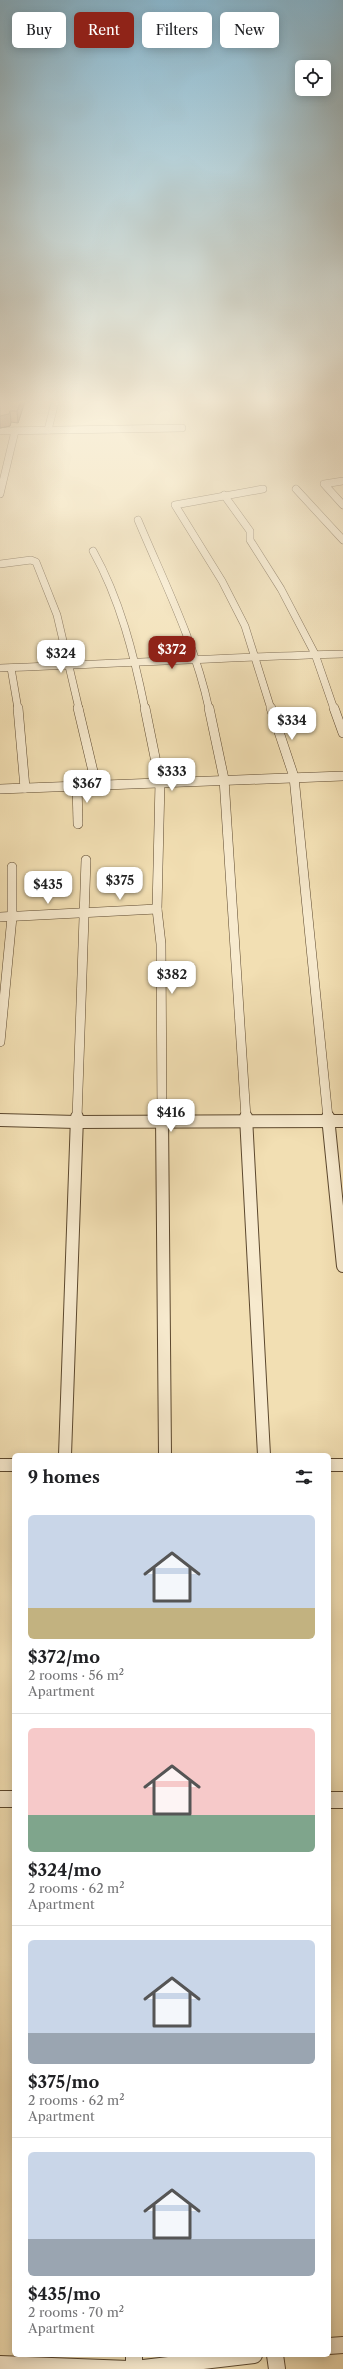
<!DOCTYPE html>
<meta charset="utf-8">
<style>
:root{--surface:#fff;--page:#f2f2f2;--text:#202124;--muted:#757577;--line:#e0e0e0;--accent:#8f2418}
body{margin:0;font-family:"Libre Caslon Text",serif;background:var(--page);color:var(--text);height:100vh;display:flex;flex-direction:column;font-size:15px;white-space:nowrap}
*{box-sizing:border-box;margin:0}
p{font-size:13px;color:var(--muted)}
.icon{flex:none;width:22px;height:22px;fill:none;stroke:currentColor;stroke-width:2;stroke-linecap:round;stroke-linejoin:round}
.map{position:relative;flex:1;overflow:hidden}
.details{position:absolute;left:12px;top:1453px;width:319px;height:904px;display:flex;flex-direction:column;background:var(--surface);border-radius:6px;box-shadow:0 2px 10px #0003}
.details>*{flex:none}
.hud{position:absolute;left:12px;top:12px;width:319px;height:36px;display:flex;gap:8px}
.fabs{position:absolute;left:295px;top:60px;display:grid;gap:8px}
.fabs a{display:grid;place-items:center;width:36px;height:36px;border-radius:6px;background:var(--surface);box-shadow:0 2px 10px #0003;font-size:20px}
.price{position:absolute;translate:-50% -34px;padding:0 9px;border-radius:8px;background:#fff;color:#222;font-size:13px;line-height:26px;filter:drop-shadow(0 1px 2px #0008)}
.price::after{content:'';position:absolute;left:50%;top:24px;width:12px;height:9px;margin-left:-6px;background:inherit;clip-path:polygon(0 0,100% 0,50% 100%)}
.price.on{background:var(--accent);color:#fff}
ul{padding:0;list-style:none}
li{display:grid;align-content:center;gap:8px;height:212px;padding:0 16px}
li+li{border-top:1px solid var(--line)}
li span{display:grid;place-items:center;height:124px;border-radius:6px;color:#555}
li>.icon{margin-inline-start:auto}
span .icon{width:72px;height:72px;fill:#fffc;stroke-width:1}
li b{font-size:17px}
h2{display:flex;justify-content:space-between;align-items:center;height:48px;padding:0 16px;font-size:17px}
.chip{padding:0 14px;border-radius:6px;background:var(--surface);box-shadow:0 2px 10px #0003;font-size:14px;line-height:36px}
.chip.on{background:var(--accent);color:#fff}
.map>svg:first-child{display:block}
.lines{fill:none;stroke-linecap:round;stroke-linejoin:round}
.minor-far3-casing{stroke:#5c482e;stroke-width:8}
.minor-far2-casing{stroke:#5c482e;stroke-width:10}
.minor-far1-casing{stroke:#5c482e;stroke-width:14}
.minor-casing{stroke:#5c482e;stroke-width:18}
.minor-far3{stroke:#f7eace;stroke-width:7}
.minor-far2{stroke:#f7eace;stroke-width:9}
.minor-far1{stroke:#f7eace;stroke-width:12}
.minor{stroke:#f7eace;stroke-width:16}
.wall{fill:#bb8160;stroke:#2a1602}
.shaded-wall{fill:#99694e;stroke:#2a1602}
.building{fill:#da9670;stroke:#2a1602}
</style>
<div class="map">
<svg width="343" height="2369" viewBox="0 0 343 2369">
<rect width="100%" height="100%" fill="#f2dfb3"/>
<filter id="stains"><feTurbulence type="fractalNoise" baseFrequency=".005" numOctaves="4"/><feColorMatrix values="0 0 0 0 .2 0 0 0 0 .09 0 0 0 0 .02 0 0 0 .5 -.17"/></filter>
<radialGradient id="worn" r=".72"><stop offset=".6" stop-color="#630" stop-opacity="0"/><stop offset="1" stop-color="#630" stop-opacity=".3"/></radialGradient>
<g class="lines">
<g class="minor-far3-casing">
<g id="minor-far3">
<polyline points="48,430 56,398"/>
<polyline points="0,431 182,428"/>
<polyline points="343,481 324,484 343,505"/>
<polyline points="263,489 175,505 222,581 245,626 271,709"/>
<polyline points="296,489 343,540"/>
<polyline points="0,494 15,431"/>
<polyline points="224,495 250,531 250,540 281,589 315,654 334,709"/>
<path d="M138,520C164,582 195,643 209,709"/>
<path d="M93,551C120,599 134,655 145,709"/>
<polyline points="0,564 31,560 36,562 57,615 79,709"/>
<path d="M0,668C114,664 229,657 343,654"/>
<polyline points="11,668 18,709"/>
</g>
</g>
<g class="minor-far2-casing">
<g id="minor-far2">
<polyline points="18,708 25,788"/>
<polyline points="78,708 96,784"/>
<polyline points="145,708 160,782 157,909 161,944 162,1118"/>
<polyline points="209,708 224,779 246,1118"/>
<polyline points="271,708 294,777 328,1118"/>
<polyline points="334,708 343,733"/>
<polyline points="77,784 78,824"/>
<polyline points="0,789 343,776"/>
<polyline points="0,917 157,909"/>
<polyline points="0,1042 12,917 12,867"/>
<polyline points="77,1118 86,860"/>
</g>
</g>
<g class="minor-far1-casing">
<g id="minor-far1">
<polyline points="162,1117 165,1455"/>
<polyline points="246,1117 264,1455"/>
<polyline points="328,1117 343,1266"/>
<polyline points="0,1120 76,1122 343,1121"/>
<polyline points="65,1455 77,1117"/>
<polyline points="0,1465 14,1465"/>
<polyline points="329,1465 343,1465"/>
</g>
</g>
<g class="minor-casing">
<g id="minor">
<polyline points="0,1799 14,1799"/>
<polyline points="329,1800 343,1800"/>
<polyline points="329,2346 343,2345"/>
<polyline points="134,2355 134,2369"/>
<polyline points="275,2355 277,2369"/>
<polyline points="0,2364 129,2369"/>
<polyline points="135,2369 254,2355"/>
</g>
</g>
<use href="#minor-far3" class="minor-far3"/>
<use href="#minor-far2" class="minor-far2"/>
<use href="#minor-far1" class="minor-far1"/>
<use href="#minor" class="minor"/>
</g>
<polygon class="wall" points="0,398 26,398 18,423 11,422 10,426 0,428"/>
<g class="shaded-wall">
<polygon points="22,398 26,398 18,423 17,411"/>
<polygon points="10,411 11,422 10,426 0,428 0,416"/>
</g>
<polygon class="building" points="0,398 22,398 17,411 10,411 9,414 0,416"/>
<linearGradient id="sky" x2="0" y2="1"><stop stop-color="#89b8d0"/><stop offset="0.55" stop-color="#f9f1dd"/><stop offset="1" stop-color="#f9f1dd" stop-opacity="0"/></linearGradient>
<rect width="343" height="730" fill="url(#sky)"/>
<rect width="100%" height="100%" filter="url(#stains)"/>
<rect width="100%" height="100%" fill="url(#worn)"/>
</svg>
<div class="fabs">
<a><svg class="icon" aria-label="locate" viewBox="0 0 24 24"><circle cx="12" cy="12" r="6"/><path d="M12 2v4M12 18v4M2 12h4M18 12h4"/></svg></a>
</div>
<b class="price on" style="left:172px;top:670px">$372</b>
<b class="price" style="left:61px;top:674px">$324</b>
<b class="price" style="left:292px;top:741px">$334</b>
<b class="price" style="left:172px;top:792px">$333</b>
<b class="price" style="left:87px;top:804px">$367</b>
<b class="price" style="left:120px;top:901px">$375</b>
<b class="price" style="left:48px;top:905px">$435</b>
<b class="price" style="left:172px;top:995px">$382</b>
<b class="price" style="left:171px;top:1133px">$416</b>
<div class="hud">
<a class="chip">Buy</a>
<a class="chip on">Rent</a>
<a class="chip">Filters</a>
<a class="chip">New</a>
</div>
<section class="details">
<h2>9 homes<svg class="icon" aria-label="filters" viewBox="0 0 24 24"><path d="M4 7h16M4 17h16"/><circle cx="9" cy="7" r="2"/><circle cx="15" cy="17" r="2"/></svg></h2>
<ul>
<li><span style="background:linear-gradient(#c9d6e8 75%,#c2b280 0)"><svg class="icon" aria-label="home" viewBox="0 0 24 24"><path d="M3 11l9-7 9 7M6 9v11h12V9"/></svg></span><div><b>$372/mo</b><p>2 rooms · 56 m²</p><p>Apartment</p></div></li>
<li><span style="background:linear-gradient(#f6c9c9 70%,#7fa58c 0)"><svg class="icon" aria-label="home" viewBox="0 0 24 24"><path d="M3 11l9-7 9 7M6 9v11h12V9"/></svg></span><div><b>$324/mo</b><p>2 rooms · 62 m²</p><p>Apartment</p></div></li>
<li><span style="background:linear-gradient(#c9d6e8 75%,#9aa5b1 0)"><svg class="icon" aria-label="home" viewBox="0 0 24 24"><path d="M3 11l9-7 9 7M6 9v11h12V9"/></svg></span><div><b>$375/mo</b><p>2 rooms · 62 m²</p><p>Apartment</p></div></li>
<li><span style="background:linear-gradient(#c9d6e8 70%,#9aa5b1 0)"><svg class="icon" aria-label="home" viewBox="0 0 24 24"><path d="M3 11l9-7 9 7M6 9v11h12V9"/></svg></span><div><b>$435/mo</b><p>2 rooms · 70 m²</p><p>Apartment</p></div></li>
</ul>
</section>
</div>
